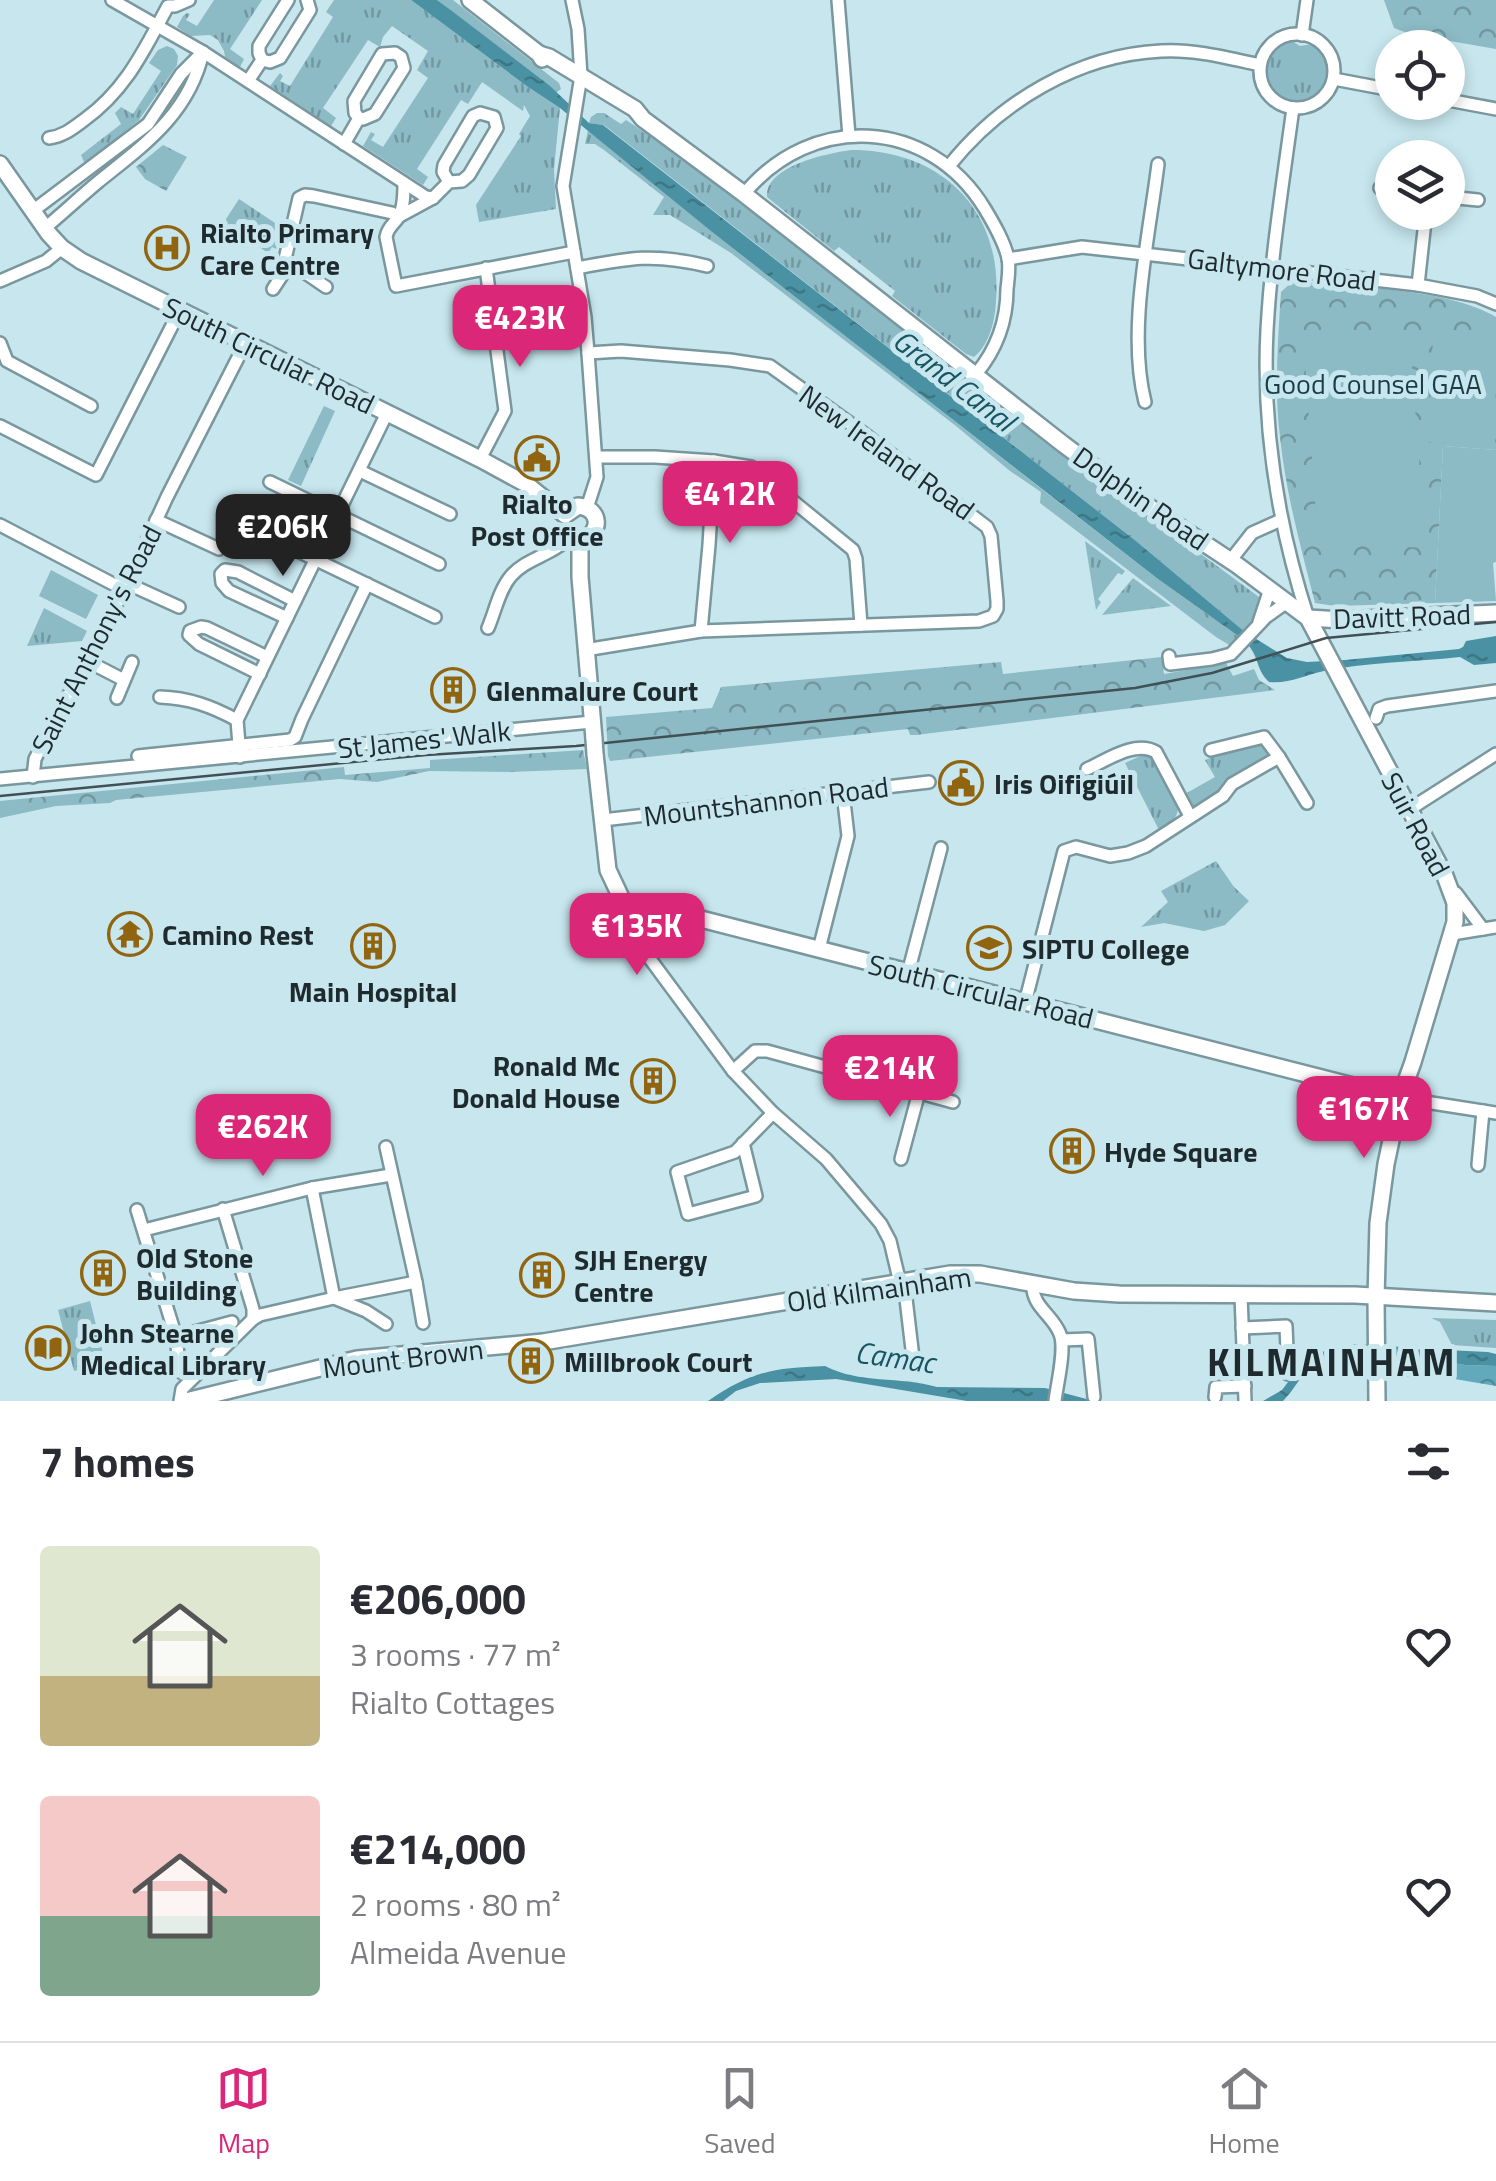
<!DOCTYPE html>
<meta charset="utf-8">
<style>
:root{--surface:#fff;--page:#f7f7f7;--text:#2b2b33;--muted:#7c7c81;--line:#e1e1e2;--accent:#db2777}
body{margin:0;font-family:"Titillium Web",sans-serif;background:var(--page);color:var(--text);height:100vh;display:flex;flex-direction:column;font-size:38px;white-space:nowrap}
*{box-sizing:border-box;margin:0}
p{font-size:32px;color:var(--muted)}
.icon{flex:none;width:55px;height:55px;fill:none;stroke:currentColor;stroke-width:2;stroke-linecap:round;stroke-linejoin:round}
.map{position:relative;height:1401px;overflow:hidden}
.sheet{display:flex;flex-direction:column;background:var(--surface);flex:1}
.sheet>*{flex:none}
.controls{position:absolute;left:1375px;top:30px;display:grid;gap:20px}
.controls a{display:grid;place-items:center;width:90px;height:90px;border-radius:50%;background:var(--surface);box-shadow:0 5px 15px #0003;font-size:50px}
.price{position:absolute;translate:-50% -85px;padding:0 22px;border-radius:20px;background:var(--accent);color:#fff;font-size:32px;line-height:65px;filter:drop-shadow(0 2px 5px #0008)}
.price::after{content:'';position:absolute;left:50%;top:60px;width:30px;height:22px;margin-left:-15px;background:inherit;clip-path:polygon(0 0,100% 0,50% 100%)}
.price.on{background:#222;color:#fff}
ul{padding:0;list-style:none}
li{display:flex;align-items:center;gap:30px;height:250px;padding:0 40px}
li span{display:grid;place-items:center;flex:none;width:280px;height:200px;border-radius:10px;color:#555}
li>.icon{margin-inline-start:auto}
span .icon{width:120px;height:120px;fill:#fffc;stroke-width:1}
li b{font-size:42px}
h2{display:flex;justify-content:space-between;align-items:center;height:120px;padding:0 40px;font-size:42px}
.tab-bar{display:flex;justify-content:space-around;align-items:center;height:140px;border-top:2px solid var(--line);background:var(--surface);font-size:28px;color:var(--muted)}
.tab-bar a{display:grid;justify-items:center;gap:5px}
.tab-bar .on{color:var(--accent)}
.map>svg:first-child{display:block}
.grass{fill:url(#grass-tufts)}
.forest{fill:url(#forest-crowns)}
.park{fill:url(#park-crowns)}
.pitch{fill:#8cbac5}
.water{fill:url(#water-ripples)}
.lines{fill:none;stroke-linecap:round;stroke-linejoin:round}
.minor-casing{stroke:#7a979e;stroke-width:16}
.major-casing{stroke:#7a979e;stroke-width:20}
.minor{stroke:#fff;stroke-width:11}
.major{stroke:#fff;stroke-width:15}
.tram{stroke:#405054;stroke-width:2.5}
.major-bridge-casing{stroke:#7a979e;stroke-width:20;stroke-linecap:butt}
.major-bridge{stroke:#fff;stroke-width:15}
.labels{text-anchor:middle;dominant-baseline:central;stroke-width:10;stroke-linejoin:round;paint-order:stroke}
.poi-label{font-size:28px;font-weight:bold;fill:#1e2a2d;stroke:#c7e6ee;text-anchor:start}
.street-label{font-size:28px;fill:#1e2a2d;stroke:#c7e6ee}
.park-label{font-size:28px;fill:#1b3e46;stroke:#c7e6ee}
.water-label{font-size:30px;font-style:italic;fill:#185562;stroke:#c7e6ee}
.district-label{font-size:38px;font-weight:bold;letter-spacing:2.5px;fill:#1e2a2d;stroke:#c7e6ee}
</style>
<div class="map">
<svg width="1496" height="1401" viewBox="0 0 1496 1401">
<defs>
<pattern id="grass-tufts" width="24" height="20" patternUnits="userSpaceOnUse" patternTransform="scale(2.5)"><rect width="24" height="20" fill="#8cbac5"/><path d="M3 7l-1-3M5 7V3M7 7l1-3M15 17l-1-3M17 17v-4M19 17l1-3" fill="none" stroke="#7297a0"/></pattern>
<pattern id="forest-crowns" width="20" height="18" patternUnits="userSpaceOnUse" patternTransform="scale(2.5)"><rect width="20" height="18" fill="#61a9bb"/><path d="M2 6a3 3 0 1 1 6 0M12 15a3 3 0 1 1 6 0" fill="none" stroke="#4f8a98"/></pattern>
<pattern id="park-crowns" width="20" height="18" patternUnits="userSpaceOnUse" patternTransform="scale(2.5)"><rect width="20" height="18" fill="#8cbac5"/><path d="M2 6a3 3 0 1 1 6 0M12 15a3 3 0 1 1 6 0" fill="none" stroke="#7297a0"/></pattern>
<pattern id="water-ripples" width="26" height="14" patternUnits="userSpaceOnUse" patternTransform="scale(2.5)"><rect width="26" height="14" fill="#4a92a3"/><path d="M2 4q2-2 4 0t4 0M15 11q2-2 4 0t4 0" fill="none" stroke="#3d7785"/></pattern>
</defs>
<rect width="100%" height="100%" fill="#c7e6ee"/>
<g class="grass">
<polygon points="214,0 262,0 230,49 244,59 240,67 225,57 224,51 218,40 210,35 191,36 177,27 183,16 187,13 190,14 186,20 197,26"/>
<polygon points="334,0 411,0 528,87 560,108 554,169 556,209 479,222 476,205 521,136 519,134 530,116 524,105 523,111 482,82 468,104 461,100 417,169 428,177 423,185 363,146 371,132 375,134 371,140 383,147 428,78 417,70 428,51 392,26 383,37 380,47 368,40 323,108 336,118 331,126 270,86 280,73 283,76 280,81 290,86 333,17 326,12"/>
<polygon points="437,0 453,0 559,83 561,89 556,93 549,85"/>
<path d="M1290,40L1300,46L1313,44C1334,59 1335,92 1308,102C1286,109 1262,91 1264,68C1266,54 1277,44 1290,40Z"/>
<polygon points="167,46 174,49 178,56 177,65 139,120 85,164 81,155 121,124 115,113 121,107 133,114 161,71 149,63 158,50"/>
<polygon points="597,113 604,113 621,124 626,120 677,154 1140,509 1259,597 1260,607 1245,632 1136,541 604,125 589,123 591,117"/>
<polygon points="588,130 712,232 1052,497 1158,579 1241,638 1231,646 1216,637 1040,503 1041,492 1010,471 956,426 731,253 670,215 653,215 664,197 604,150 595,144 585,144"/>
<path d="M852,150C941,150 1003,210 996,301C995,320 990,344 974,357L966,354L892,296L895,291L839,247L834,251L767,197C765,166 828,153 852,150Z"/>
<polygon points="239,199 281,227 276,249 272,247 268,253 226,224 226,219"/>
<polygon points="324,406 335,411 301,486 288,480"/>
<polygon points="1085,541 1125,571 1122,575 1118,573 1098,599 1101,602 1096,610"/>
<polygon points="1133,578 1171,606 1102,615"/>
<polygon points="44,608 87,631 82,641 27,646"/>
<polygon points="1260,739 1269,743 1269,755 1226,781 1218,791 1193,806 1185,794 1215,777 1205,760"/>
<path d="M1149,752L1178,807C1178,820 1168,824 1159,830L1125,763Z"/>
<polygon points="1216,861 1234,887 1249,901 1225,925 1204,931 1164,923 1141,927 1168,902 1161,891"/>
<polygon points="90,1301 103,1353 93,1356 95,1366 74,1371 58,1310"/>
<polygon points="1431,1318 1496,1320 1496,1348 1452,1345 1440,1322"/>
</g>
<polygon class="forest" points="1421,1358 1465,1365 1496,1366 1496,1386 1437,1376 1389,1377 1388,1360"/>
<g class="park">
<polygon points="1384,0 1496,0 1496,49 1410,34 1394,28"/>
<polygon points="163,145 187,157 166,191 145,179 136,167"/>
<path d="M1294,280C1351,288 1448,288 1496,317V450L1443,446L1435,603L1335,606L1315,603C1301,548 1286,494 1280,437C1274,389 1278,340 1281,292Z"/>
<polygon points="1162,657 1164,674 1226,663 1233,676 1254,669 1259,680 1275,690 916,735 910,735 908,729 610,761 608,756 606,717 712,708 721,687 1001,662 1003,674"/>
<polygon points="583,750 587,769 510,772 429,771 377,782 340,779 116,800 110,803 56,806 0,818 0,801 344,767 345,775 430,768 430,760"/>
</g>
<g class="pitch">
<polygon points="1303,336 1410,342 1426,548 1318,542"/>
<polygon points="1433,340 1496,343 1495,445 1428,442"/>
<polygon points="1443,446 1496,450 1496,562 1493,563 1496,601 1435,603"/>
<polygon points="51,570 98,595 86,619 39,596"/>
</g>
<g class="water">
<path d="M411,0H437L452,11L549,85L589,123L603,125L1136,541L1245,632L1287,658L1307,662L1345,660L1459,649L1463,647L1466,641L1496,636V663L1474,665L1460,657C1415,662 1368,662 1324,671C1305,675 1289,684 1269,682C1254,668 1261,654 1241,638L1158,579L853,342L712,232L560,108L528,87Z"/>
<path d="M1357,1344L1401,1347L1404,1351L1425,1349L1488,1352L1496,1354V1366L1465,1365L1421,1358L1327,1362C1300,1369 1300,1384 1283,1401H1263L1282,1390L1304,1361L1312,1354Z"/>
<path d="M825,1366C859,1384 900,1376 937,1387L1045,1388L1094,1401H967L836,1379L760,1383L736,1391L723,1401H708C752,1371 773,1368 825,1366Z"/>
</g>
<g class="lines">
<g class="minor-casing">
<g id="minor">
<polyline points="112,0 203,52 426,197 433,198"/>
<polyline points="572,0 578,29 581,76 563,186 585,317 588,353 597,477 587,508"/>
<polyline points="838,0 849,136"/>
<circle cx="1297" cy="71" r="37"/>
<polyline points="1302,35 1307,0"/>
<polyline points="262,60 270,62 280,58 310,10 307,0"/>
<polyline points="1334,79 1392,90"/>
<polyline points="248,81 262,60 259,53 259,46 288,0"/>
<polyline points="1448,100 1496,109"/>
<path d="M1293,108C1283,182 1271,256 1267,330C1262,428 1278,525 1308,618"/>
<path d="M49,138C64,136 73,128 84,120C126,90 144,50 168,6H175L189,0"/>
<polyline points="344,144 359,118 355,113 354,101 382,54 395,53 401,57 404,68 375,114 363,119 359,118"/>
<path d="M949,166C1000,102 1078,55 1161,51C1194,49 1228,58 1260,65"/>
<path d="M404,183C404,194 404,207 399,216C394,225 388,226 386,237L396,286L574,252"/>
<polyline points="1380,188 1392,190"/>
<path d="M744,194C812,112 929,117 985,209C994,224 1004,241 1008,258C1010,268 1008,279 1007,289C1007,322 997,349 976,374"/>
<polyline points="1448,197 1478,200"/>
<polyline points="34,210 148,124 181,74 203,52"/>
<polyline points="398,217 433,198 449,182 443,172 444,165 473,116 480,113 494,117 497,128 469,175 462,181 449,182"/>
<path d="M45,228C63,213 80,197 98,182C144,145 189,114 203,52"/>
<polyline points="1008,259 1082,247 1418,285 1477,296 1496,304"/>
<path d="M577,268C629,258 654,253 707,266"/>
<polyline points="0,281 46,261 62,248"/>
<polyline points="1418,285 1426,212"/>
<polyline points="326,287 285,259 299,198 305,195 314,196 392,213 398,217"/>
<polyline points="273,289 290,263"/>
<polyline points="0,343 7,361 91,406"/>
<path d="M1145,402C1127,331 1149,237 1158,164"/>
<polyline points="0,426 96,475 180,310"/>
<polyline points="596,457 655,457 714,461 751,467 853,550 856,559 861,625"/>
<polyline points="480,459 505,411 486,268"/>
<polyline points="360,471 450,514"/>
<polyline points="270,482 439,564"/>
<polyline points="156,520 219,549"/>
<polyline points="0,525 113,584 135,587 179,607"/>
<polyline points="244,525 435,617"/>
<polyline points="1230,561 1252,533 1281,520"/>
<polyline points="287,618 229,591 222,583 221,574 225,570 238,572 295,601"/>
<polyline points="1259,622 1270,589"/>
<path d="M488,628C495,612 499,590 511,576C526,558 554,555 570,536"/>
<polyline points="701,631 709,545 714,461"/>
<polyline points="585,650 701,631 979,621 993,616 997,609 997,601 991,536 987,527 858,429 770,366 730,360 621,351 588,353"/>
<polyline points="1169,656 1170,664 1212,659 1231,654 1266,617 1287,602"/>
<polyline points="87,661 124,680"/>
<polyline points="260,674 199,644 189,635 190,631 201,627 207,628 267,657"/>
<path d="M160,697C189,698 211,706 237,720"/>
<polyline points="117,698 132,662"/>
<polyline points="1376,718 1379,709 1387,706 1496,691"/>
<polyline points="138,756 290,740 295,737 302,719 367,584"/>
<polyline points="240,757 237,720 387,413"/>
<polyline points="1279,757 1307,803"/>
<path d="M1087,769C1107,760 1135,740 1156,752L1190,816"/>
<polyline points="33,777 35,759 126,586 167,497 246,342"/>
<polyline points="0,779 592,722"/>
<polyline points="1410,809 1496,754"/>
<polyline points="603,820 929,782"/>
<polyline points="1456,893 1483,929"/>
<polyline points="624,904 639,944 733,1071 773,1113 826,1159 881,1224 890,1241 900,1283"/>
<polyline points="1452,934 1496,927"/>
<polyline points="639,944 650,915 658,908"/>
<polyline points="819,949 848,836 843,793"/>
<polyline points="908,973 941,848"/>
<polyline points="1025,1003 1064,851 1076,847 1110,856 1128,853 1146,846 1223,796 1232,784 1279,757 1264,737 1211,750"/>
<polyline points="733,1071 755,1051 767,1051 953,1102"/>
<polyline points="1400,1098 1496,1113"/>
<polyline points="743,1143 756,1196 688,1214 677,1172 735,1152 773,1113"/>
<polyline points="386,1147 416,1282 423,1323"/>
<polyline points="901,1159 919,1092"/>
<polyline points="1478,1165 1483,1111"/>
<polyline points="312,1188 334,1298 416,1282"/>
<polyline points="223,1209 253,1309 253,1319"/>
<polyline points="137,1210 176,1337 180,1372"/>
<polyline points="144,1230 312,1188 391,1175"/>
<polyline points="904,1282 913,1358"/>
<path d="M1033,1284C1031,1306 1053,1315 1060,1334C1066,1349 1057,1384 1055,1401"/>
<polyline points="1241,1295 1245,1401"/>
<polyline points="1242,1328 1286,1326 1288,1374"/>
<polyline points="176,1337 232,1322"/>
<polyline points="1062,1340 1088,1339 1094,1397"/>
<polyline points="1215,1397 1216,1387 1245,1386"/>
<polyline points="180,1401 182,1389 253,1319 260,1315 334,1298 366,1311 386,1324"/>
</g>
</g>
<g class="major-casing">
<g id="major">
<polyline points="470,0 539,54 542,59"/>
<polyline points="539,54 549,57 635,109 643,119 744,194 1063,444 1134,497 1237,565 1308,618 1445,876 1455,903 1455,922 1413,1062 1400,1098 1386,1164 1378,1223 1376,1298 1377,1401"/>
<polyline points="0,164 49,234 62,248 81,261 480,459 526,484 565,515"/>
<path d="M565,515L578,506C601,508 603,534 580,540"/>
<polyline points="580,540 580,577 594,739"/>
<polyline points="1308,618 1342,620 1496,613"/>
<polyline points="595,754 608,870 624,904 658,908 1400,1098"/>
<polyline points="186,1401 357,1359 543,1342 950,1274 980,1274 1074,1291 1119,1294 1355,1295 1496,1303"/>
</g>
</g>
<use href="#minor" class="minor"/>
<use href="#major" class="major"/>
<polyline class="tram" points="0,796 426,755 576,746 1135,688 1212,673 1326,638 1496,622"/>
<g class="major-bridge-casing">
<polyline id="major-bridge" points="594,739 595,754"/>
</g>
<use href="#major-bridge" class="major-bridge"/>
</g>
<defs>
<g id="hospital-ring" transform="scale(2.25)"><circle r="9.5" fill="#c7e6ee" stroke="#91650f" stroke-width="1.5"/><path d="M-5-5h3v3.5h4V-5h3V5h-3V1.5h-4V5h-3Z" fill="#91650f"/></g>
<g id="civic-ring" transform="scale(2.25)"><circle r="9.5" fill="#c7e6ee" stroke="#91650f" stroke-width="1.5"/><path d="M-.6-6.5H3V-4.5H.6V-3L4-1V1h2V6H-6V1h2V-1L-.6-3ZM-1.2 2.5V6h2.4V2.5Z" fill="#91650f"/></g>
<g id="building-ring" transform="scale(2.25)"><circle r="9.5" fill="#c7e6ee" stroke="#91650f" stroke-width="1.5"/><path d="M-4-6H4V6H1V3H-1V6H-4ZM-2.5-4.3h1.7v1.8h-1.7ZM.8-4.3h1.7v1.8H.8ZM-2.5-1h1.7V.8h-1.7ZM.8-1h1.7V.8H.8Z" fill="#91650f"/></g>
<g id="temple-ring" transform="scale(2.25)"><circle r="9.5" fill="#c7e6ee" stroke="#91650f" stroke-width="1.5"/><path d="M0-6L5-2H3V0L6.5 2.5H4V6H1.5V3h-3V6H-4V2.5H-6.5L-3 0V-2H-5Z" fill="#91650f"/></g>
<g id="university-ring" transform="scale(2.25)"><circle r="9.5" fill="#c7e6ee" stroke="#91650f" stroke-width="1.5"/><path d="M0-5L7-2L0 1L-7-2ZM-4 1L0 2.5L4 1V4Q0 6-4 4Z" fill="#91650f"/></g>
<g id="library-ring" transform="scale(2.25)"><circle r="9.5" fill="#c7e6ee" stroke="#91650f" stroke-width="1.5"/><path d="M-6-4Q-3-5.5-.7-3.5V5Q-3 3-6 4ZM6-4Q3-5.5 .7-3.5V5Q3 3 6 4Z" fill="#91650f"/></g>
</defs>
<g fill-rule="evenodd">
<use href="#hospital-ring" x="167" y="248"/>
<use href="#civic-ring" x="537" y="458"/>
<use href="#building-ring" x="453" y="690"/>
<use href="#civic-ring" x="961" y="783"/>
<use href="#temple-ring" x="130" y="934"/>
<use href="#building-ring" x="373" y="946"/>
<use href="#university-ring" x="989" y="948"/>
<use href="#building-ring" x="653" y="1081"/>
<use href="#building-ring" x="1072" y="1151"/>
<use href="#building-ring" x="103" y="1273"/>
<use href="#building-ring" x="542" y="1275"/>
<use href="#library-ring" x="48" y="1348"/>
<use href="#building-ring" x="531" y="1361"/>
</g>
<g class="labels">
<g class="poi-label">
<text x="200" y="232">Rialto Primary<tspan x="200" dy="32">Care Centre</tspan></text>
<text x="537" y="503" text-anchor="middle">Rialto<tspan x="537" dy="32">Post Office</tspan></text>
<text x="486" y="690">Glenmalure Court</text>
<text x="994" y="783">Iris Oifigiúil</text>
<text x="162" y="934">Camino Rest</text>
<text x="1022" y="948">SIPTU College</text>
<text x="373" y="991" text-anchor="middle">Main Hospital</text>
<text x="620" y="1065" text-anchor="end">Ronald Mc<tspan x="620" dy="32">Donald House</tspan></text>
<text x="1104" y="1151">Hyde Square</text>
<text x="136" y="1257">Old Stone<tspan x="136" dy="32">Building</tspan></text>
<text x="574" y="1259">SJH Energy<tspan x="574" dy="32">Centre</tspan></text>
<text x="80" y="1332">John Stearne<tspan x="80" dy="32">Medical Library</tspan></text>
<text x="564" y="1361">Millbrook Court</text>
</g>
<g class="street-label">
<text transform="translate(1282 269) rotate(7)">Galtymore Road</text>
<text transform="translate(269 355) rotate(26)">South Circular Road</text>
<text transform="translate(887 452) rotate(36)">New Ireland Road</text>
<text transform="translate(1141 498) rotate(35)">Dolphin Road</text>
<text transform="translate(1402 616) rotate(-2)">Davitt Road</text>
<text transform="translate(96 639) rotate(-63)">Saint Anthony's Road</text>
<text transform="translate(424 739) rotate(-6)">St James' Walk</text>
<text transform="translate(766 801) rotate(-7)">Mountshannon Road</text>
<text transform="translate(1416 824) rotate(62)">Suir Road</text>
<text transform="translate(981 991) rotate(14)">South Circular Road</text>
<text transform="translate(879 1289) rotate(-8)">Old Kilmainham</text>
<text transform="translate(403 1358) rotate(-7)">Mount Brown</text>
</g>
<g class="park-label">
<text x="1373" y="383">Good Counsel GAA</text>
</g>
<g class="water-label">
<text transform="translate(954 380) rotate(38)">Grand Canal</text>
<text transform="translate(895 1357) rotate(8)">Camac</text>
</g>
<g class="district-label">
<text x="1332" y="1362">KILMAINHAM</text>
</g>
</g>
</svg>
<div class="controls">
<a><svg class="icon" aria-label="locate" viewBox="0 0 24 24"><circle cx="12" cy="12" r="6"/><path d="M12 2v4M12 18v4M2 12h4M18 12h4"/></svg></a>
<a><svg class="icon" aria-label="layers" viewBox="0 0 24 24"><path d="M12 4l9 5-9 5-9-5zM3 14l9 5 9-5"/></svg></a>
</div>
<b class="price" style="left:520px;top:370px">€423K</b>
<b class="price" style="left:730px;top:546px">€412K</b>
<b class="price on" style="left:283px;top:579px">€206K</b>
<b class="price" style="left:637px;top:978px">€135K</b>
<b class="price" style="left:890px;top:1120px">€214K</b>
<b class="price" style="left:1364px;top:1161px">€167K</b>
<b class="price" style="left:263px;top:1179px">€262K</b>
</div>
<section class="sheet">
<h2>7 homes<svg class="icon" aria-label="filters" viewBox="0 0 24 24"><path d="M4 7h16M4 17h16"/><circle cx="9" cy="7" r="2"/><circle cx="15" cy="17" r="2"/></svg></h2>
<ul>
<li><span style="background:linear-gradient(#dfe7d0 65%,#c2b280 0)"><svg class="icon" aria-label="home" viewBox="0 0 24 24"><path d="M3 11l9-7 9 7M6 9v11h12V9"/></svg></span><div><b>€206,000</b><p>3 rooms · 77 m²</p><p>Rialto Cottages</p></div><svg class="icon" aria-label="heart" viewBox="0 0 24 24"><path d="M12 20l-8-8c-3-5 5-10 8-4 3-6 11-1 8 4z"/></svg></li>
<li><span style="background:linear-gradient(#f6c9c9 60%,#7fa58c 0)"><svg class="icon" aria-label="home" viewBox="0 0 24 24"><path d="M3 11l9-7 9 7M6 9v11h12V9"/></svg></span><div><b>€214,000</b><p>2 rooms · 80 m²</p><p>Almeida Avenue</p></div><svg class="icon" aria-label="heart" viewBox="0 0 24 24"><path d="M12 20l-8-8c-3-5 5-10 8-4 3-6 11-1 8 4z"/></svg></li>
</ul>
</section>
<nav class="tab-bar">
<a class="on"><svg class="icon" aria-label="map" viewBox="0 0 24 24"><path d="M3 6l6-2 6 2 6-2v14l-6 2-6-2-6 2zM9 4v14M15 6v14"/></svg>Map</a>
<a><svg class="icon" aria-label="saved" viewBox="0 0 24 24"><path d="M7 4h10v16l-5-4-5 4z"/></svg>Saved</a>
<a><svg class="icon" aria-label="home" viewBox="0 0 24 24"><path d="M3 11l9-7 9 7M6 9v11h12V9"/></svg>Home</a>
</nav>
